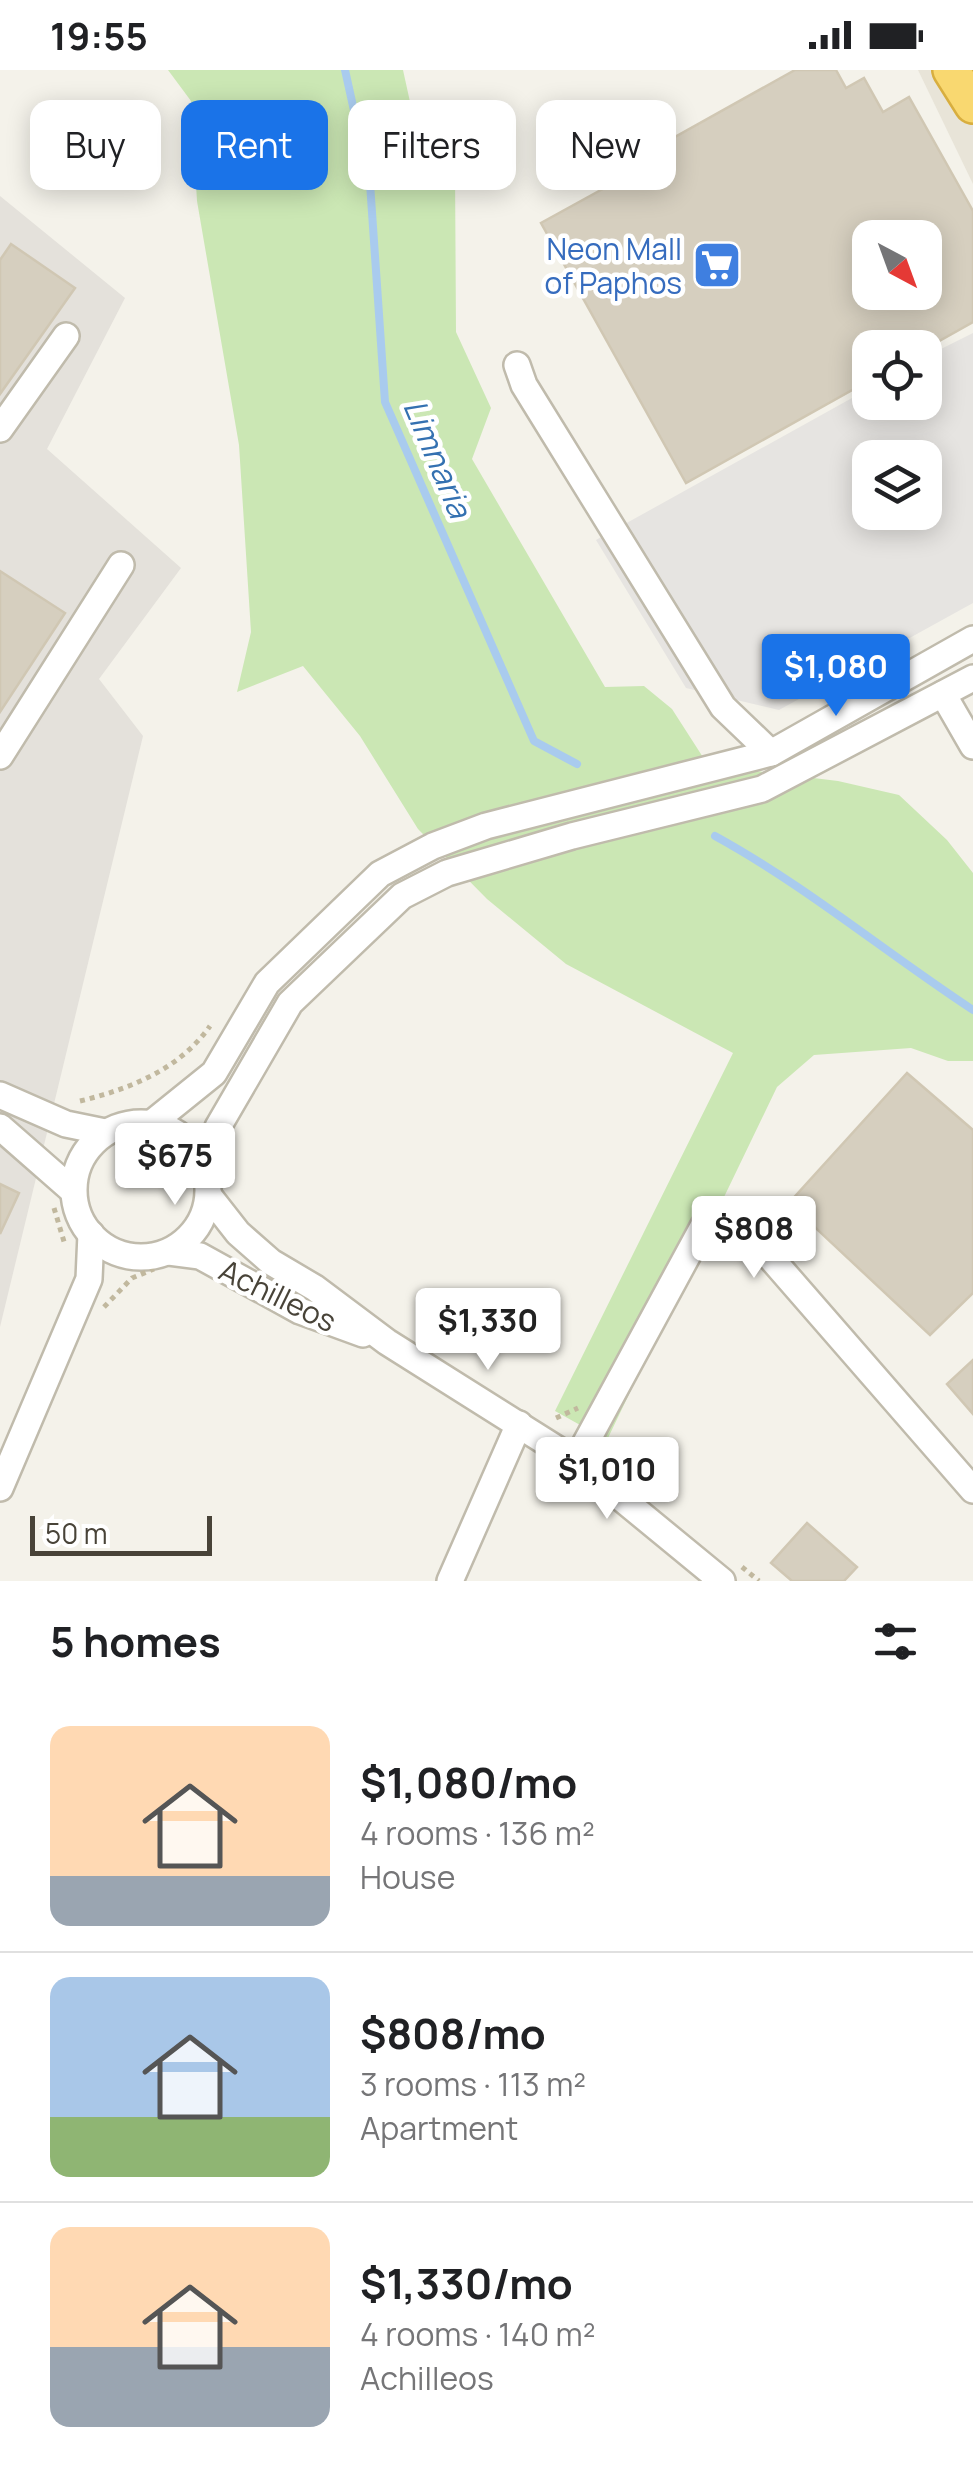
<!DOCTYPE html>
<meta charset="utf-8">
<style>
:root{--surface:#fff;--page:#f2f2f2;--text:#202124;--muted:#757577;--line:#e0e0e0;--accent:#1a73e8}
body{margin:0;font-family:Manrope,sans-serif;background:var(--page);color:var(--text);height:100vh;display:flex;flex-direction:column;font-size:38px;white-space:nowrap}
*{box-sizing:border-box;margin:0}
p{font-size:32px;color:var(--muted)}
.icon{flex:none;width:55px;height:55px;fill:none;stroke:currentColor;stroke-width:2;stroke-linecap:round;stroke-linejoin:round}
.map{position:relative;height:1511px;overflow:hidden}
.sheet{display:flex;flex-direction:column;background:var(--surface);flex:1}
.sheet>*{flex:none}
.hud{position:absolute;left:30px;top:30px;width:915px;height:90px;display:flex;gap:20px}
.needle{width:65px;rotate:139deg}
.buttons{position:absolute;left:852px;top:150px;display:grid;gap:20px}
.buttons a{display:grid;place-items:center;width:90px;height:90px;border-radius:20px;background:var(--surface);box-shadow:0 5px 25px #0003;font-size:50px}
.scale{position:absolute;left:30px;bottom:25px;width:182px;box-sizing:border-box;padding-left:10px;border:5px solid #484338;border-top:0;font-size:28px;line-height:35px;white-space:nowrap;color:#484338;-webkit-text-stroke:8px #fff;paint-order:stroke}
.price{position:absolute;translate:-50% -85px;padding:0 22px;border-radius:10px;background:#fff;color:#222;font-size:32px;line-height:65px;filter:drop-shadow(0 2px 5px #0008)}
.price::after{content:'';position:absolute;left:50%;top:60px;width:30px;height:22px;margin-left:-15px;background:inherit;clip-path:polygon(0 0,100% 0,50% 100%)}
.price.current{background:var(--accent);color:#fff}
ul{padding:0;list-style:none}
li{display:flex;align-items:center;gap:30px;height:250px;padding:0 50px}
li+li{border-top:2px solid var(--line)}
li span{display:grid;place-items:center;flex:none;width:280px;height:200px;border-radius:20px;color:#555}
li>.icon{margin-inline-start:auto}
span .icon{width:120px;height:120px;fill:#fffc;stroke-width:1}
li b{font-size:42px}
h2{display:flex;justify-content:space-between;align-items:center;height:120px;padding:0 50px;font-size:42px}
.chip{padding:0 35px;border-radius:20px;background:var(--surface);box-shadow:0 5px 25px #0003;font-size:35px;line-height:90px}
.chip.current{background:var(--accent);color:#fff}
.status{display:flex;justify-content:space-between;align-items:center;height:70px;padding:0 50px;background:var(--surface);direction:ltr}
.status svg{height:28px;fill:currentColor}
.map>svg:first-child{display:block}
.residential{fill:#e8e4d8}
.industrial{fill:#e4e1db}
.green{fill:#cbe7b4}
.parking{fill:#e6e4e1;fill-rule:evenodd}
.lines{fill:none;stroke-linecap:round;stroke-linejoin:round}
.stream{stroke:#a9cbee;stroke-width:8}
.building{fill:#d6cfbf;stroke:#d0c7b3;stroke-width:2.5;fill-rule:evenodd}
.minor-casing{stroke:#c0bbac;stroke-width:30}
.highway-casing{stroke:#d8ae3f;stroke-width:40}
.path{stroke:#c1b89e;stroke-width:5;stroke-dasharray:5 5;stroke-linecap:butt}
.minor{stroke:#fff;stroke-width:25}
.highway{stroke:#f9d870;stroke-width:35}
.labels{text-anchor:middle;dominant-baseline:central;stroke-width:9;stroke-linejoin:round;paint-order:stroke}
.shop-label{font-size:30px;fill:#366cbe;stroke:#fff;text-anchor:end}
.street-label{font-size:30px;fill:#484338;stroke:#fff}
.water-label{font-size:32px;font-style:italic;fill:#3471b1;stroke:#fff}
</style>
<div class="status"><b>19:55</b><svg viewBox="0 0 49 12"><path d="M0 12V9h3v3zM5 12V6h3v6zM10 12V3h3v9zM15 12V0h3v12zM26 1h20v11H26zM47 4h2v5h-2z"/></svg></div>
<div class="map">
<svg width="973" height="1511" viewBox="0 0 973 1511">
<rect width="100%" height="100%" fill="#f4f2ea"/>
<polygon class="residential" points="918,0 973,0 973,114"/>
<polygon class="industrial" points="0,126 125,228 47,379 181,498 99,609 143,666 0,1257"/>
<polygon class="green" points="168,0 403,0 414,50 455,98 456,262 491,338 472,389 605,617 644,616 672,639 708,695 838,711 899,725 947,770 973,803 973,991 948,991 911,978 814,985 777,1017 607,1370 555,1341 733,983 566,894 487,829 418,759 360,666 303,596 237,622 251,562 239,375 197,131 191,31"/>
<path class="parking" d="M973,263V533L779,640L686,618L596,470L870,318V332H925V287ZM870,388H925V442H870Z"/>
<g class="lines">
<g class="stream">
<polyline points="345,0 370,113 385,332 534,671 577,694"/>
<path d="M715,766C806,816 886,883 973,940"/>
</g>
</g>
<g class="building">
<path d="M795,0H836L846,18L864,8L883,42L909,27L973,141V252L925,279L870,278V310L686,413L541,153L628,105L623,96ZM870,168H925V222H870Z"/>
<polygon points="11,174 75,218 0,324 0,190"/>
<polygon points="0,501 65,543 0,642"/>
<polygon points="907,1003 973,1060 973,1223 930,1265 789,1133"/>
<polygon points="0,1114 19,1123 0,1164"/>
<polygon points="973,1290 973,1344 947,1314"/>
<polygon points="807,1453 857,1497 844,1511 792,1511 771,1493"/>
</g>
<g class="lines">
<g class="minor-casing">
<g id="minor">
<polyline points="517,295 524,315 723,637 771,683"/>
<polyline points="0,359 66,266"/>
<polyline points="943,624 973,676"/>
<polyline points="0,686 121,495"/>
<polyline points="0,1025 66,1054 105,1062"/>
<polyline points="152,1053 214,1003 267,913 380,804 433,776 486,756 771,683 973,569"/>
<circle cx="141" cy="1120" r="67"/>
<polyline points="0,1057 72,1120"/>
<polyline points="206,1100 218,1057 290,933 402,826 447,803 572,766 762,719 973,608"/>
<polyline points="209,1126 238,1163 271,1192 315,1218 387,1272 576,1391 722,1511"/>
<polyline points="169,1182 200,1186 300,1241 363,1264"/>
<polyline points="576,1391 704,1155 725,1149 757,1172 973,1420"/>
<polyline points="0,1418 89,1209 91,1164"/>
<polyline points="450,1511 519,1354"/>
</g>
</g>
<g class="highway-casing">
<polyline id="highway" points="951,0 973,35"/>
</g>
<g class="path">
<path d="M80,1031C130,1019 180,999 210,956"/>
<polyline points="54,1138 65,1175"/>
<polyline points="104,1237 132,1208 154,1199"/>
<polyline points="556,1348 578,1338"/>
<polyline points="742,1497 759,1511"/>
</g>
<use href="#minor" class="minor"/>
<use href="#highway" class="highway"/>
</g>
<defs>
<g id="supermarket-square" transform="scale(2.5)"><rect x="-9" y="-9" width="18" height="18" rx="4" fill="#3f7fe0" stroke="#fff"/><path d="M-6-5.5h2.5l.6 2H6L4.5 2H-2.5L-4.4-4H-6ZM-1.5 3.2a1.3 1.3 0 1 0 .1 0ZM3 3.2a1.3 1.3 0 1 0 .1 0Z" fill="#fff"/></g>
</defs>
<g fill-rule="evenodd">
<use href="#supermarket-square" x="717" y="195"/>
</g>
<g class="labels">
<g class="shop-label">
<text x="682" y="178">Neon Mall<tspan x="682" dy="34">of Paphos</tspan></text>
</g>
<g class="street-label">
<text transform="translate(278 1225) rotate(26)">Achilleos</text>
</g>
<g class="water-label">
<text transform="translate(438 388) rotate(67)">Limnaria</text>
</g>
</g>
</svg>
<div class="buttons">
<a><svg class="needle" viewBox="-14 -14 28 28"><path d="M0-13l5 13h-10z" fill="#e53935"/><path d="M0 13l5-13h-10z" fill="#757577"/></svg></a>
<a><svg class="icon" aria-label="locate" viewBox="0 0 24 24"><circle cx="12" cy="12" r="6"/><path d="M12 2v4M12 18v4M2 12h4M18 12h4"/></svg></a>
<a><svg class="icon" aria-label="layers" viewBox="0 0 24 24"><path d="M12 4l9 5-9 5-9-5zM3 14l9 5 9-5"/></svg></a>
</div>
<div class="scale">50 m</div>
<b class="price current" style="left:836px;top:649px">$1,080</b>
<b class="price" style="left:175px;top:1138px">$675</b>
<b class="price" style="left:754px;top:1211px">$808</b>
<b class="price" style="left:488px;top:1303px">$1,330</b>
<b class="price" style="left:607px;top:1452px">$1,010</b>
<div class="hud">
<a class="chip">Buy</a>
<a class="chip current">Rent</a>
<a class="chip">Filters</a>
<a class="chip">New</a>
</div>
</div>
<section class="sheet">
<h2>5 homes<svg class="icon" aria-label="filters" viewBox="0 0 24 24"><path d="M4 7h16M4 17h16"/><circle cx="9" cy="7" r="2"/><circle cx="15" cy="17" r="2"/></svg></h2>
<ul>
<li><span style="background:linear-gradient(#ffd9b3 75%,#9aa5b1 0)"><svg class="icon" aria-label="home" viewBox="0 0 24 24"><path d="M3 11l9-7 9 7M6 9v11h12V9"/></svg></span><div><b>$1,080/mo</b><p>4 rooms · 136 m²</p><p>House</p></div></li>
<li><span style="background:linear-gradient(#a9c7e8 70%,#8fb573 0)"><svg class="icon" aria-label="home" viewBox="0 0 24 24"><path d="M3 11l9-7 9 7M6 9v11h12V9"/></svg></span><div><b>$808/mo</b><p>3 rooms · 113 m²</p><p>Apartment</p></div></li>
<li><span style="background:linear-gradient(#ffd9b3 60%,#9aa5b1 0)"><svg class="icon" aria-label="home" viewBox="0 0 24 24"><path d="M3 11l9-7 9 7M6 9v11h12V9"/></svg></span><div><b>$1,330/mo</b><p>4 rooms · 140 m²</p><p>Achilleos</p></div></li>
</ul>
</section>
